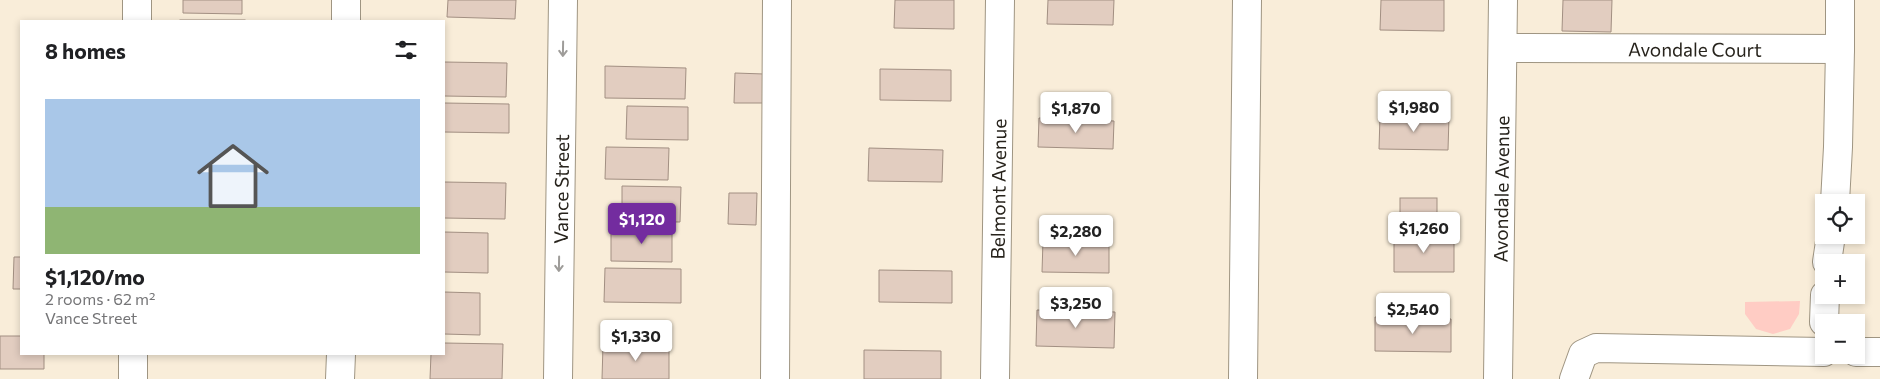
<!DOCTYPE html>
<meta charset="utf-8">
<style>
:root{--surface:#fff;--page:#f6f6f6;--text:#202124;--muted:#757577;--accent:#732c9f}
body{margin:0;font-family:Commissioner,sans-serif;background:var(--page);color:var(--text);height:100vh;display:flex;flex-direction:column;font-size:19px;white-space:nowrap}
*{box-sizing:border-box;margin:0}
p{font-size:16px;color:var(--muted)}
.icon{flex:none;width:28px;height:28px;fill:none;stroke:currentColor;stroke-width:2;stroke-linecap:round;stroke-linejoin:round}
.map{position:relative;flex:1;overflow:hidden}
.sheet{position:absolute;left:20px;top:20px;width:425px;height:335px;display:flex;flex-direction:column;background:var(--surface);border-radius:0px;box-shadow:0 2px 8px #0003}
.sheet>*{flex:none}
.controls{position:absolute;left:1815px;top:194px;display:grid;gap:10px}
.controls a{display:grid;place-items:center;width:50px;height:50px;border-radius:0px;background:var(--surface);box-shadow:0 2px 8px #0003;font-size:25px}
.price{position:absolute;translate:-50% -42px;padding:0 11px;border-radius:5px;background:#fff;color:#222;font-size:16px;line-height:32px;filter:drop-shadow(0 1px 2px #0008)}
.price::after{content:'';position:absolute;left:50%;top:30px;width:15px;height:11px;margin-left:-8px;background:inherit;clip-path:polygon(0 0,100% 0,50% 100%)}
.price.active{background:var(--accent);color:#fff}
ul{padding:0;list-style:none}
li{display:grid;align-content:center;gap:10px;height:265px;padding:0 25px}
li span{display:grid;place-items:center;height:155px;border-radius:0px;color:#555}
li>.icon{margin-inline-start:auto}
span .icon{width:90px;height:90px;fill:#fffc;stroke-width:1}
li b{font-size:21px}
h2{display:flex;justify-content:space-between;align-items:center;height:60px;padding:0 25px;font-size:21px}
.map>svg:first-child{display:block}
.green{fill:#ffccc4}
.building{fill:#e2cdc0;stroke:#a28f82}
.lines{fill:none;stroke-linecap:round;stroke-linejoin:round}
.minor-casing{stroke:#9f9582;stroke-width:30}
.minor{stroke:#fff;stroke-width:28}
.oneway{stroke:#9e9c99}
.labels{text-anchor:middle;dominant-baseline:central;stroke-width:4;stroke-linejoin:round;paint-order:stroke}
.street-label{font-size:19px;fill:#27231c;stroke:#f9edd9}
</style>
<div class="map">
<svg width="1880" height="379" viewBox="0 0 1880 379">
<rect width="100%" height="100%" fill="#f9edd9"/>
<polygon class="green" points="1800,301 1799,314 1790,329 1773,334 1756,329 1745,314 1745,302"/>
<g class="building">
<polygon points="183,0 242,0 242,14 183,13"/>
<polygon points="448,0 516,0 515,19 447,17"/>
<polygon points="895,0 954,0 954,29 894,28"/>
<polygon points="1048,0 1114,0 1113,25 1047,24"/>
<polygon points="1381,0 1444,0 1444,31 1380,30"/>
<polygon points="1563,0 1612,0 1611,32 1562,31"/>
<rect x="180" y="20" width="65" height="1"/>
<polygon points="444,62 507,63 506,97 444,96"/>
<polygon points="605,66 686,68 685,99 605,98"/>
<polygon points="880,69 951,70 951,101 880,100"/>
<polygon points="735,73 764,74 763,103 734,103"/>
<polygon points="444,103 509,104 509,133 444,132"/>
<polygon points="627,106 688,107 688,140 626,139"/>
<polygon points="1380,116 1449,117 1448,150 1379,149"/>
<polygon points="1039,118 1114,121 1113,149 1038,147"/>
<polygon points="606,147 669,148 668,180 605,179"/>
<polygon points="869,148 943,150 942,182 868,181"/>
<polygon points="444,182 506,183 505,219 444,218"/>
<polygon points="622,186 681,187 680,222 622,221"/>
<polygon points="729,193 757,193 756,225 728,224"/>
<rect x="1400" y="198" width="37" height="28"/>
<polygon points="611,228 672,229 672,262 611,261"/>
<polygon points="444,232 488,233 488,273 444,272"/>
<polygon points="1454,235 1454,272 1394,272 1394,236"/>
<polygon points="1043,241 1109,242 1109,273 1042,272"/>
<polygon points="14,257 21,257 21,289 13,289"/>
<polygon points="605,268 681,269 681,303 604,302"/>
<polygon points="879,270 952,271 952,303 879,302"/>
<polygon points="444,292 480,293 480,335 444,334"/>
<polygon points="1037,310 1115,312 1114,348 1036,346"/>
<polygon points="1375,317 1451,319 1451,352 1375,351"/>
<polygon points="0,336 21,336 21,354 44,354 44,369 0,369"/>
<polygon points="444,343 503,344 502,379 430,379 431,354 444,354"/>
<polygon points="603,345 669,346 669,379 602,379"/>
<polygon points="864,350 941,351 941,379 864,379"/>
</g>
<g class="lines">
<g class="minor-casing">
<g id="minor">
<polyline points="137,21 137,0"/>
<polyline points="346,21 346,0"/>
<path id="s1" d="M1503,48L1840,49V0"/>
<polyline points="1835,202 1838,147 1840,49"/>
<polyline points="1827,262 1831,235"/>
<polyline points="1824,322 1825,295"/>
<polyline points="1856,352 1880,352"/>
<polyline points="133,379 133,354"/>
<polyline points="340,379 341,354"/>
<path id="s2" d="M558,379L563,0"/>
<polyline points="775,379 777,0"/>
<path id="s3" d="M995,379L1000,0"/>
<polyline points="1243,379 1247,0"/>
<path id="s4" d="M1498,379L1503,0"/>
<polyline points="1574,379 1583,354 1596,348 1824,352"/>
</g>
</g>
<use href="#minor" class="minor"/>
</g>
<defs><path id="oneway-shaft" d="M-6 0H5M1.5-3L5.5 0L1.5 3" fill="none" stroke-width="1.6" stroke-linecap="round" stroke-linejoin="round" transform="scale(1.25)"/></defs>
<g class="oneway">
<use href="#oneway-shaft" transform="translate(563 49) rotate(91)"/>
<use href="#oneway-shaft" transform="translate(559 264) rotate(91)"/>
</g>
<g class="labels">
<g class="street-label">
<text stroke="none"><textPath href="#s1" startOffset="192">Avondale Court</textPath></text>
<text stroke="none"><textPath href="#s2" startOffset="190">Vance Street</textPath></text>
<text stroke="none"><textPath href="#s3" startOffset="190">Belmont Avenue</textPath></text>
<text stroke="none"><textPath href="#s4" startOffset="190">Avondale Avenue</textPath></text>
</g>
</g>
</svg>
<div class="controls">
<a><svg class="icon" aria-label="locate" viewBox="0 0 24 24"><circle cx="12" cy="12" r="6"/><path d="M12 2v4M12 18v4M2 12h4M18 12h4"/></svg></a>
<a>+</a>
<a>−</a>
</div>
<b class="price" style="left:1414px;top:133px">$1,980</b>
<b class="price" style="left:1076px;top:134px">$1,870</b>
<b class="price active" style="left:642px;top:245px">$1,120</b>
<b class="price" style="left:1424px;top:254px">$1,260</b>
<b class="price" style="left:1076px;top:257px">$2,280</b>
<b class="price" style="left:1076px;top:329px">$3,250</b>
<b class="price" style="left:1413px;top:335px">$2,540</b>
<b class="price" style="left:636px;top:362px">$1,330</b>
<section class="sheet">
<h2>8 homes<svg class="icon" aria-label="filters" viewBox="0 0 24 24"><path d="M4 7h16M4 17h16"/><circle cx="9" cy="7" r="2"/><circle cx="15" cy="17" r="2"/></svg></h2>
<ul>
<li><span style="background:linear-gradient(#a9c7e8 70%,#8fb573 0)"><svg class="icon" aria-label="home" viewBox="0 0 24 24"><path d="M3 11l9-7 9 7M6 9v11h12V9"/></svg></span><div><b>$1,120/mo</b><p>2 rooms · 62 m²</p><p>Vance Street</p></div></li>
</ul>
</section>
</div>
